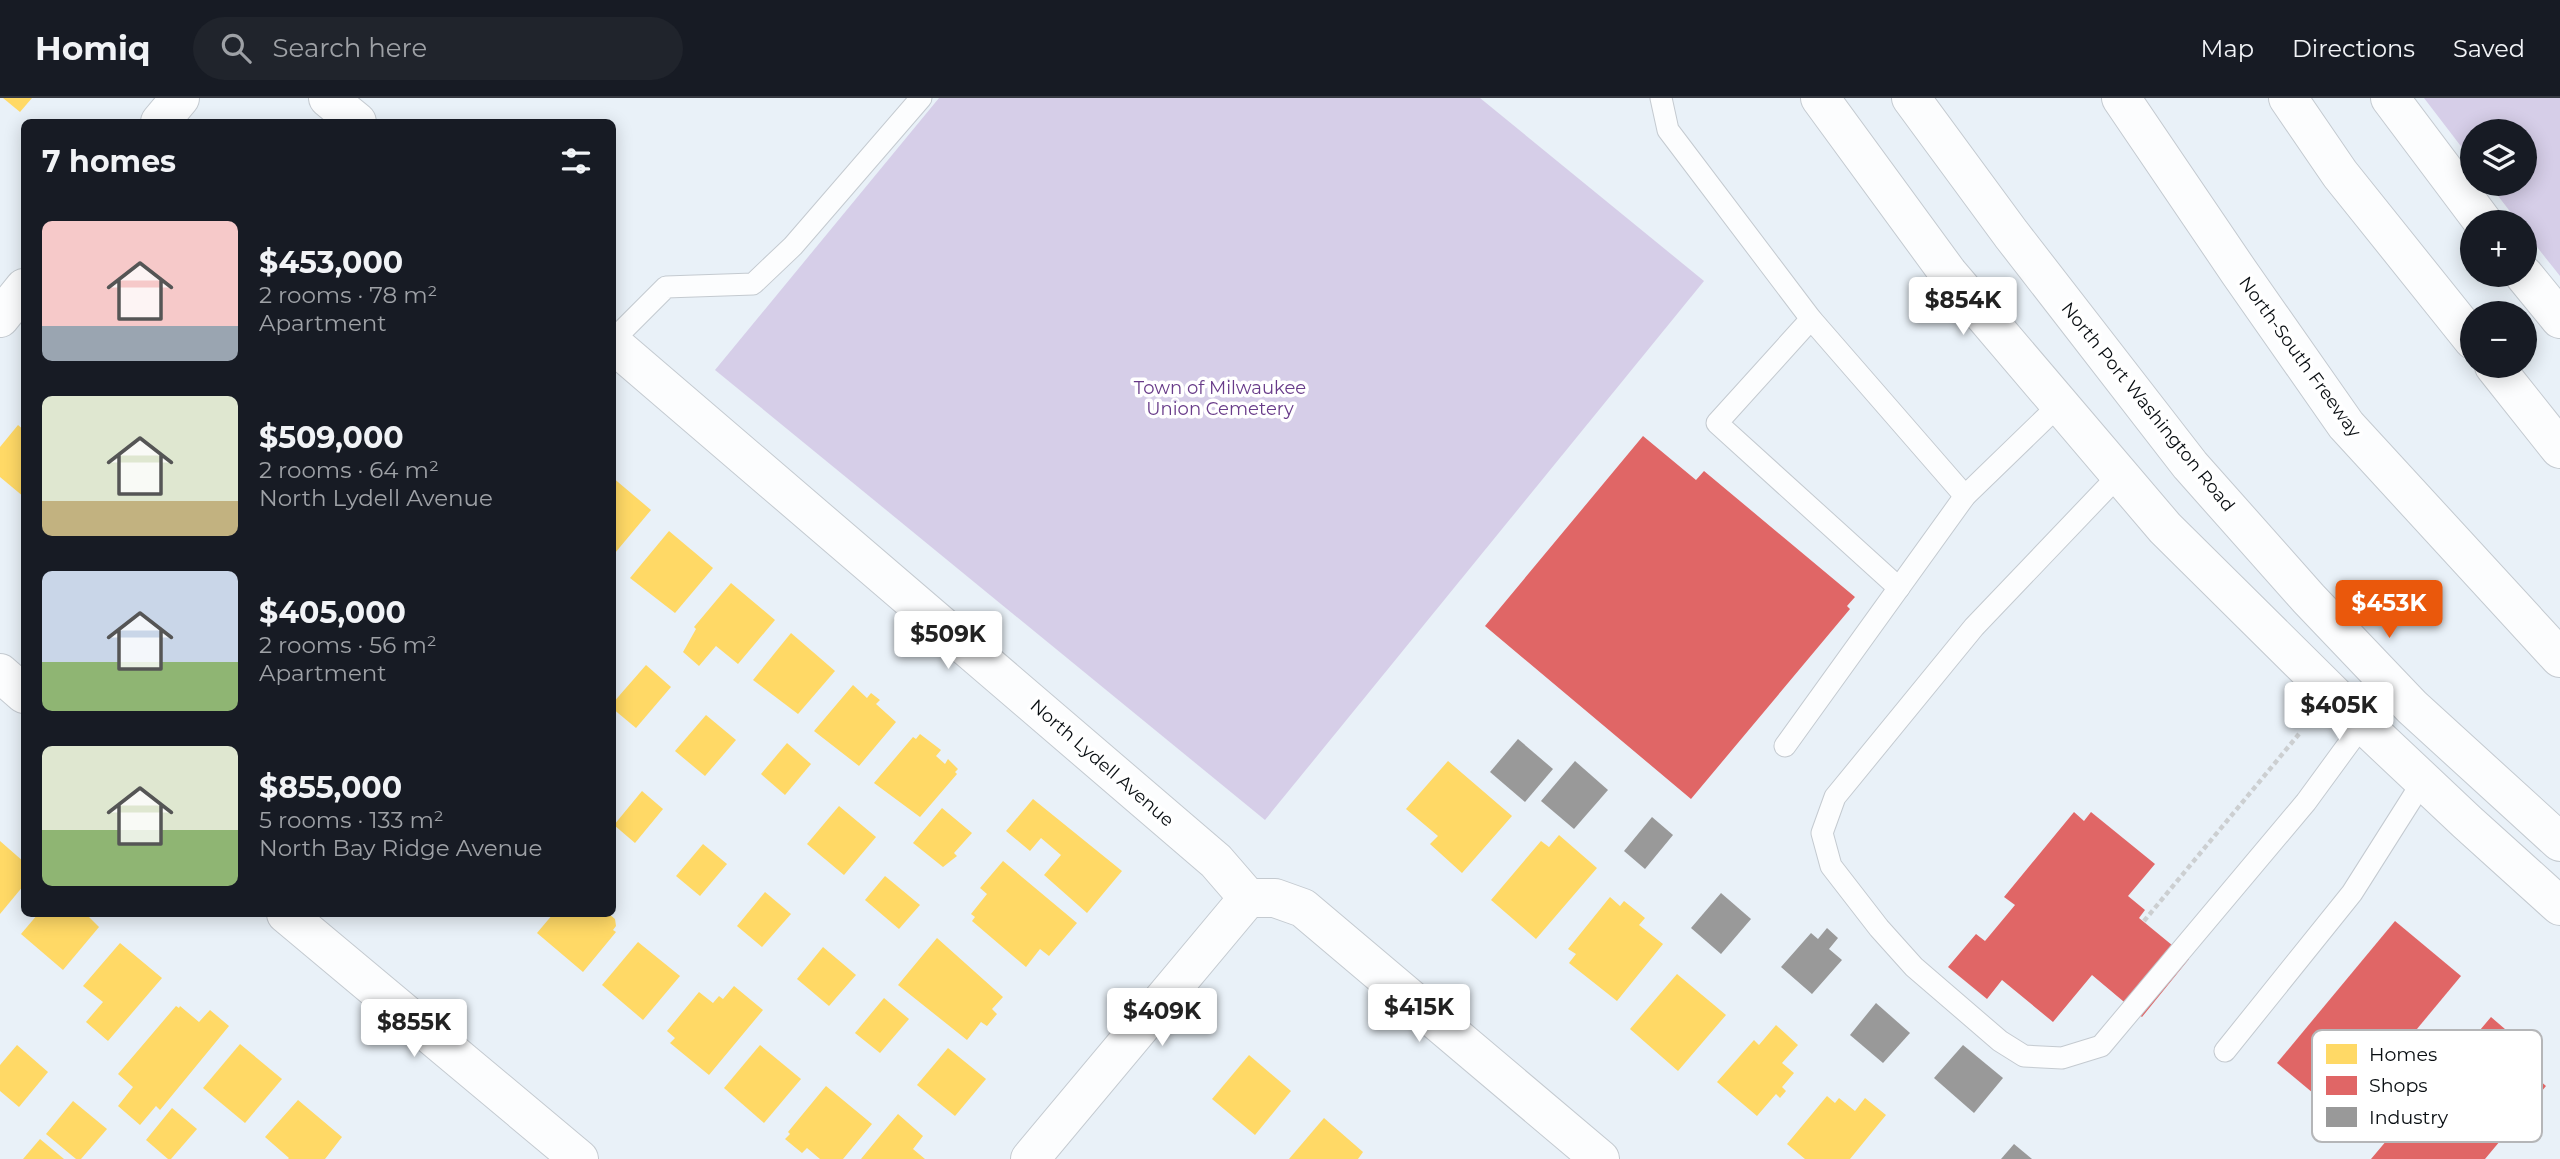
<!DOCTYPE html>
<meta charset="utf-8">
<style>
:root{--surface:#171b24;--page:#20242c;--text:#f1f3f6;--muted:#9ea1a6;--line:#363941;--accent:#ea580c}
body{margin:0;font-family:Montserrat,sans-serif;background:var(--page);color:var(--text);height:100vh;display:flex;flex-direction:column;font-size:26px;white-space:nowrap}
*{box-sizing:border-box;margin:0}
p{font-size:23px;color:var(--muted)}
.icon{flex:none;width:38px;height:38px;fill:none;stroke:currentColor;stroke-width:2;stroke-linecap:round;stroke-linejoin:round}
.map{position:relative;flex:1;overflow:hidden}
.sheet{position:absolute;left:21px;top:21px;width:595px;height:798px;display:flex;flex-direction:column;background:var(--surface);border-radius:10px;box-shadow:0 4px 18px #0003}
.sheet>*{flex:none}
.tools{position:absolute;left:2460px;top:21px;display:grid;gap:14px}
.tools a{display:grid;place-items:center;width:77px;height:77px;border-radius:50%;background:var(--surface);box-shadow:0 4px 18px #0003;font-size:35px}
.price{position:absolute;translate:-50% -60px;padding:0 16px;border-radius:7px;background:#fff;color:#222;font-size:23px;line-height:46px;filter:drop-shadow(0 2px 4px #0008)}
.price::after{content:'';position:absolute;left:50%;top:42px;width:21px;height:16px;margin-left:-10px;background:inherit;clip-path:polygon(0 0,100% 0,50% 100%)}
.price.on{background:var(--accent);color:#fff}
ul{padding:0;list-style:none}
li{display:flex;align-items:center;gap:21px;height:175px;padding:0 21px}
li span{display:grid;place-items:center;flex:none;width:196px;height:140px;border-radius:10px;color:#555}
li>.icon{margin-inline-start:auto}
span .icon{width:84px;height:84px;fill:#fffc;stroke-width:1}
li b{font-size:30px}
h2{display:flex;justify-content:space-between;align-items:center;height:84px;padding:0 21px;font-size:30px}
header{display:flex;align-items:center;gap:42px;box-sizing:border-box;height:98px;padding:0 35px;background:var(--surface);border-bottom:2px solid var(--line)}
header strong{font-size:33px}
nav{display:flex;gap:38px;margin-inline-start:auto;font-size:24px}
.search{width:490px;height:63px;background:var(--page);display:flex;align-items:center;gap:18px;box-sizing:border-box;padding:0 24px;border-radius:38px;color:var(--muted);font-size:26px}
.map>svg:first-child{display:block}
.green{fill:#d6cee8}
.homes{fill:#ffd966}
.shops{fill:#e06666}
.industry{fill:#999}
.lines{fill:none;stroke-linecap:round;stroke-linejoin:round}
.lane-casing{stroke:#c4cad0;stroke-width:23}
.street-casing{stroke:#c4cad0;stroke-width:40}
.secondary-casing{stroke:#c4cad0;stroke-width:40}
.highway-casing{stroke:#c4cad0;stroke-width:40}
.path{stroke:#cccfd1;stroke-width:4.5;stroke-dasharray:5 3.5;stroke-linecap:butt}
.lane{stroke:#fcfdfe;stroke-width:21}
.street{stroke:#fcfdfe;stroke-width:38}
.secondary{stroke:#fcfdfe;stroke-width:38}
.highway{stroke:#fcfdfe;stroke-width:38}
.labels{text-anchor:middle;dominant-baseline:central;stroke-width:7;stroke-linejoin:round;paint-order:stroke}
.street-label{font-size:18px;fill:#080d11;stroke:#fff}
.park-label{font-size:18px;fill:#683b89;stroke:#fff}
.key{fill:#fff;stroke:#b5b6b8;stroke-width:2}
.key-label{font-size:19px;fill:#080d11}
</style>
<header>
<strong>Homiq</strong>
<div class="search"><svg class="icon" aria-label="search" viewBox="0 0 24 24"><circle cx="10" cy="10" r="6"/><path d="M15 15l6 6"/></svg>Search here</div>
<nav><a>Map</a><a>Directions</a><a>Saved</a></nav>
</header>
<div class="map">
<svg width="2560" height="1061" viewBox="0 0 2560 1061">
<rect width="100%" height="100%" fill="#e9f1f8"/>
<g class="green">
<polygon points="939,0 1480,0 1704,183 1265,722 715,272"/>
<polygon points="2424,0 2560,0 2560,178 2525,134 2525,124 2518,124 2489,86 2525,86 2525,33 2473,33 2473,64"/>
</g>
<g class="homes">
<polygon points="3,0 32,0 20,14"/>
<polygon points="18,327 24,332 24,399 0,379 0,349"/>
<polygon points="612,379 651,412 615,455 612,453"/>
<polygon points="669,433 713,470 675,515 630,480"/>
<polygon points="731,485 775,522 738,566 716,548 699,568 683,554 696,531 694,529"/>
<polygon points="791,535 835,573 798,616 753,582"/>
<polygon points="646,567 671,589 636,630 612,610 612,606"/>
<polygon points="853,587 867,600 871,595 880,602 876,606 896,624 859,668 814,633"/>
<polygon points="706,617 736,642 705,678 675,653"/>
<polygon points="920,636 941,652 936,658 945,666 948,661 958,671 955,674 957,676 920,719 874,685 913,639 916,641"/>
<polygon points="787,645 811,666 785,697 761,676"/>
<polygon points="1448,663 1512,718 1462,775 1430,746 1438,738 1406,711"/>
<polygon points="642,693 663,711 635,745 614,727"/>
<polygon points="1033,701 1122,773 1087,815 1044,777 1061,757 1041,740 1030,753 1006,733"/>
<polygon points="839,708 876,739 844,777 807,746"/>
<polygon points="942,710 972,735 954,755 957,758 943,769 913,745"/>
<polygon points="1559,737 1597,770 1536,841 1491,802 1541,743 1549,749"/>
<polygon points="0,743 24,764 24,787 0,816"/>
<polygon points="703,746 727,766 700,798 676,778"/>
<polygon points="1003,763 1077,825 1049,858 1040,851 1026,869 972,823 975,819 971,816 987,796 980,790"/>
<polygon points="885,778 920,807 899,831 865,802"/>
<polygon points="765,794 791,816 762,849 737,828"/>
<polygon points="1610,799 1620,808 1624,803 1645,820 1639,827 1663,846 1617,903 1569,865 1576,856 1568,851"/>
<polygon points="38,816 86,816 99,829 63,872 21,836"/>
<polygon points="553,816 609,816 615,821 616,828 613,832 616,834 583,874 537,835"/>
<polygon points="937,840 1003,899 992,911 997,916 987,928 981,924 967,942 898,887"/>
<polygon points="638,844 680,878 643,922 602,887"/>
<polygon points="120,845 162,880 108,943 86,924 103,904 83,888"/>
<polygon points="823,849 856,877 829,908 797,881"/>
<polygon points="1677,876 1726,917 1678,973 1630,931"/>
<polygon points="734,888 763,912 709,977 670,945 675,940 667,933 699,894 713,905 719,898 723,901"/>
<polygon points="884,900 909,921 880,955 855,935"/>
<polygon points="176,908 179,910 180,908 199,924 210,912 229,928 160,1012 156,1008 140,1027 118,1008 133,989 118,976"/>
<polygon points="1776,927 1798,947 1782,965 1794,975 1782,989 1786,993 1780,1000 1776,996 1757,1018 1717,984 1754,942 1759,947"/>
<polygon points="240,946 282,981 245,1025 203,990"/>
<polygon points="17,947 48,974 19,1009 0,993 0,967"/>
<polygon points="760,947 801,981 764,1025 724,990"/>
<polygon points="948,950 986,981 955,1018 917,987"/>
<polygon points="1249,957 1291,993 1255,1037 1212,1001"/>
<polygon points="826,988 872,1026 843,1061 820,1061 807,1050 802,1055 785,1041 790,1036 788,1034"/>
<polygon points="1827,998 1835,1005 1839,1000 1855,1013 1865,1000 1886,1017 1850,1061 1805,1061 1787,1046"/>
<polygon points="298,1002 342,1039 325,1061 288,1061 289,1060 265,1039"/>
<polygon points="73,1003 107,1031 81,1061 76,1061 46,1036"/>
<polygon points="172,1010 197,1031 171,1061 168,1061 146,1042"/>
<polygon points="898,1016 923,1038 913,1051 925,1061 861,1061"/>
<polygon points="1324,1020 1363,1054 1358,1061 1289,1061"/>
<polygon points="40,1041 64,1061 23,1061"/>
</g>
<g class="shops">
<polygon points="1643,338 1696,382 1704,373 1855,499 1847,508 1850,511 1691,701 1485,528"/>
<polygon points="2074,714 2084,723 2091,714 2155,766 2128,798 2145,812 2139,820 2189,861 2142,919 2092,877 2053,924 2002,882 1987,901 1948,869 1976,836 1985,843 2015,807 2004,799"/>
<polygon points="2395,823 2461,878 2343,1020 2277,965"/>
<polygon points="2491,919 2534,956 2523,968 2546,988 2485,1061 2371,1061"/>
</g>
<g class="industry">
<polygon points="1518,641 1553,671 1525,704 1490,674"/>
<polygon points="1575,663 1608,692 1574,731 1541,703"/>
<polygon points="1652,719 1673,737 1645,771 1624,753"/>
<polygon points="1721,795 1751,821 1721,856 1691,830"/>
<polygon points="1827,830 1838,840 1829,851 1842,862 1812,896 1781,869 1811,835 1818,841"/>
<polygon points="1876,905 1910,935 1883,965 1850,937"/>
<polygon points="1963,947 2003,980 1974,1015 1934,980"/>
<polygon points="2014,1046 2032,1061 2001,1061"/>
</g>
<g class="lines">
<g class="lane-casing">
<g id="lane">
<polyline points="1661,0 1668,32 1811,221 1965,398"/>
<polyline points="1811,221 1717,325 1899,490"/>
<polyline points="612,243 666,189 753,186 793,148 921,0"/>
<polyline points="2119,377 1974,529 1835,699 1822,735 1831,768 1879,830 1914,869 2000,943 2024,958 2062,960 2101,948 2306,704 2363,626"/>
<polyline points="1785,648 1965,398 2060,306"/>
<polyline points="2225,953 2352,795 2423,683"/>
</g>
</g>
<g class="street-casing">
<g id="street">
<polyline points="328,0 357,24"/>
<polyline points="2390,0 2483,124"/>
<polyline points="160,24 180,0"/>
<polyline points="2524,177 2560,221"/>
<polyline points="0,220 24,190"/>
<polyline points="612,245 1216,763 1248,800 1275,800 1303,810 1600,1061"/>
<polyline points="0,575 24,596"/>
<polyline points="286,816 579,1061"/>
<polyline points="1030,1061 1248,800"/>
</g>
</g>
<g class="secondary-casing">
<g id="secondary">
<polyline points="1820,0 1948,175 2165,430 2363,626 2467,724 2560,808"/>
<polyline points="1911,0 2011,136 2190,367 2309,501 2412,609 2560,744"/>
</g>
</g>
<g class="highway-casing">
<g id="highway">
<polyline points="2121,0 2239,174 2346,327 2560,560"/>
<polyline points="2288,0 2340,76 2473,242"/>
<polyline points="2494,268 2560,351"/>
</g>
</g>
<polyline class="path" points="2144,823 2299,636"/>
<use href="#lane" class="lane"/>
<use href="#street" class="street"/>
<use href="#secondary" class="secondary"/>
<use href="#highway" class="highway"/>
</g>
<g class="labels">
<g class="street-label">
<text transform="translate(2300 259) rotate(54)">North-South Freeway</text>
<text transform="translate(2148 309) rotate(51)">North Port Washington Road</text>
<text transform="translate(1102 665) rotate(41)">North Lydell Avenue</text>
</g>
<g class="park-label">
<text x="1220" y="290">Town of Milwaukee<tspan x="1220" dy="21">Union Cemetery</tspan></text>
</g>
</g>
<rect x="2312" y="932" width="230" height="112" rx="10" class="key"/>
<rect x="2326" y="946" width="31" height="20" fill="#ffd966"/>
<rect x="2326" y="978" width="31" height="19" fill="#e06666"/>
<rect x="2326" y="1009" width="31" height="20" fill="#999"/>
<g class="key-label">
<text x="2369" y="963">Homes</text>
<text x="2369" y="994">Shops</text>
<text x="2369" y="1026">Industry</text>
</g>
</svg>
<div class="tools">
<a><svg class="icon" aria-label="layers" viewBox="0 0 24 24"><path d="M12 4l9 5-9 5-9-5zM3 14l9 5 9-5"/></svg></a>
<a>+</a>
<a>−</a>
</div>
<b class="price" style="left:1963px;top:239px">$854K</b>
<b class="price on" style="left:2389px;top:542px">$453K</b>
<b class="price" style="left:948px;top:573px">$509K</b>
<b class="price" style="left:2339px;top:644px">$405K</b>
<b class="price" style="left:1419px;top:946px">$415K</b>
<b class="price" style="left:1162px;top:950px">$409K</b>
<b class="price" style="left:414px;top:961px">$855K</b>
<section class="sheet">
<h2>7 homes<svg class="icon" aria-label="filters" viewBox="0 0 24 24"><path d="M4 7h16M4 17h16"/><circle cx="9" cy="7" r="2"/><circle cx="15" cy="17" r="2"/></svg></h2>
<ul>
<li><span style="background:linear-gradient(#f6c9c9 75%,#9aa5b1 0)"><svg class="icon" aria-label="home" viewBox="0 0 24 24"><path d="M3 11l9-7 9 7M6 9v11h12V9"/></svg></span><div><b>$453,000</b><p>2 rooms · 78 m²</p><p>Apartment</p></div></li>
<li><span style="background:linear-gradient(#dfe7d0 75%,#c2b280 0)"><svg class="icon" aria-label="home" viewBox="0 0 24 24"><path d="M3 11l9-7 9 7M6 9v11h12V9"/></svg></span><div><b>$509,000</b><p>2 rooms · 64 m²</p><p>North Lydell Avenue</p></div></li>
<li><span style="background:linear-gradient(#c9d6e8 65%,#8fb573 0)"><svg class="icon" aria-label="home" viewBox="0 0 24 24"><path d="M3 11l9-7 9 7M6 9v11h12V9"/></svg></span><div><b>$405,000</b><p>2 rooms · 56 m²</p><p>Apartment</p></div></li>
<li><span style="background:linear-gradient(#dfe7d0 60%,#8fb573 0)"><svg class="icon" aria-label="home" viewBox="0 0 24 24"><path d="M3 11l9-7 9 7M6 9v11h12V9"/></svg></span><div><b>$855,000</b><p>5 rooms · 133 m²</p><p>North Bay Ridge Avenue</p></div></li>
</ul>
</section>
</div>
